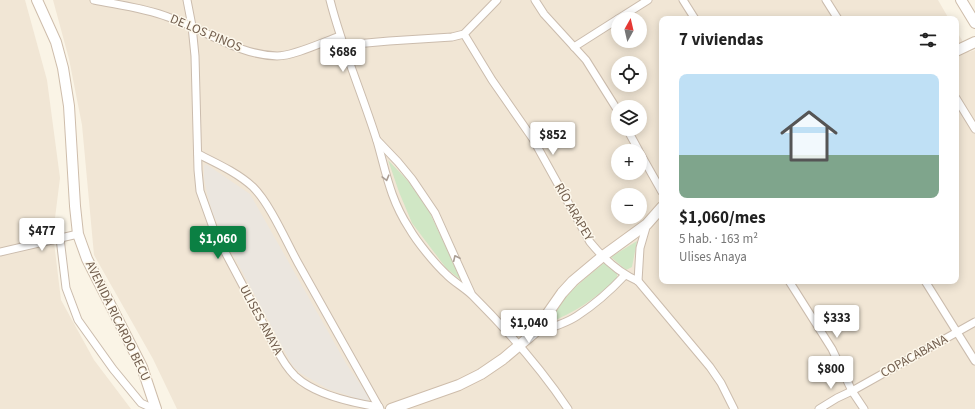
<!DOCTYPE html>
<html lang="es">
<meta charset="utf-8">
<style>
:root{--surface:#fff;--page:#f2f2f2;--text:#222;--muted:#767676;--accent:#0b8043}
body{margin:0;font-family:"Source Sans 3",sans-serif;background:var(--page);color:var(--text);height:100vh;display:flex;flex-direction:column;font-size:15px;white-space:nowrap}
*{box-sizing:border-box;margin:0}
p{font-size:13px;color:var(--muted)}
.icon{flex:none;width:22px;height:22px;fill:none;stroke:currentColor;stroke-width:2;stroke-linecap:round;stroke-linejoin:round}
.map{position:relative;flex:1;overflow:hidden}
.sheet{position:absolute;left:659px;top:16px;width:300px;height:268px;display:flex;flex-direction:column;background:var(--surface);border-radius:8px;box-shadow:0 2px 10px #0003}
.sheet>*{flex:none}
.needle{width:26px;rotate:8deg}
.tools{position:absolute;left:611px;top:12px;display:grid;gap:8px}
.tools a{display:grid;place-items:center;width:36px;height:36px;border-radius:50%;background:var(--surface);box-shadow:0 2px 10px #0003;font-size:20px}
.price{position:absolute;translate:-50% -34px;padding:0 9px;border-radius:4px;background:#fff;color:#222;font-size:13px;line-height:26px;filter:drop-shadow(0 1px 2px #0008)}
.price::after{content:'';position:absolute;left:50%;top:24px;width:12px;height:9px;margin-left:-6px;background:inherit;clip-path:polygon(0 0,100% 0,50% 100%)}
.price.current{background:var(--accent);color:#fff}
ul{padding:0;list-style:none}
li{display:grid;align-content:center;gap:8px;height:212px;padding:0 20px}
li span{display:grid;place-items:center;height:124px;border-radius:8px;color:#555}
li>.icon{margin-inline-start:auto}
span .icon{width:72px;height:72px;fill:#fffc;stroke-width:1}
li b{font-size:17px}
h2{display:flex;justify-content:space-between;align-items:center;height:48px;padding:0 20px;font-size:17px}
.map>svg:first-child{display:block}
.residential{fill:#f1e6d5;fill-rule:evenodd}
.industrial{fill:#ebe6df}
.green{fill:#d0e7c5}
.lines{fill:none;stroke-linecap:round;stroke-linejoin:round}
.street-casing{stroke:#cbbcad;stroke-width:9}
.secondary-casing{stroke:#cebdab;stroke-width:12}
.street{stroke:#fff;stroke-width:7}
.secondary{stroke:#fff;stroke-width:10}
.oneway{stroke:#aa9e94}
.labels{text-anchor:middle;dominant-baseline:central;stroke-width:3;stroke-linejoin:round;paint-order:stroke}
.street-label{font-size:13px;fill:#715d4d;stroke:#fdf8ec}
</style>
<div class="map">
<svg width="975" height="409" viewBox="0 0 975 409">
<rect width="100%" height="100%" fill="#faf4e6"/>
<g class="residential">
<polygon points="0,0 25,0 47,80 60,178 53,234 61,300 94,360 131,409 0,409"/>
<path d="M53,0H938L949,19H662V281H956V30L969,52L975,50V409H177L153,359L94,255L82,125L69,59ZM618,19H640V41H618ZM618,63H640V85H618ZM618,107H640V129H618ZM618,151H640V173H618ZM618,195H640V217H618Z"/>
</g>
<polygon class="industrial" points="206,164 250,194 347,365 369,397 368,402 328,389 300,373 292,365 223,236 213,214 207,194 204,178 204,166"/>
<g class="green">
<polygon points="388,160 408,181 428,209 462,281 446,268 412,223 399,192"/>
<polygon points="637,241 632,267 626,270 611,257"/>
<path d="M604,263L617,272V279C595,298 575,313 548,323C562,296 581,282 604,263Z"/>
</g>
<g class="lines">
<g class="street-casing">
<g id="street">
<path d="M94,0C119,5 145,8 168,17C204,29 237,55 277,56C294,56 323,42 340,36"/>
<path d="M187,0L192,26L195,56L198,170L200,191L215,233L276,348C281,358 287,368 295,376C315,395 353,403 379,407"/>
<path d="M330,0C342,48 362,93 377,141C386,172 390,199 409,228C417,242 435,264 447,275C455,283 465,288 473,296C506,329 542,370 568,409"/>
<polyline points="535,0 544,14 586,60 618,111"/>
<polyline points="683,0 695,19"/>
<polyline points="826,0 838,19"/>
<polyline points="618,19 648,0"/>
<path d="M464,34L492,80L533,139L590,242C603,258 619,273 638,281L710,367L721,383L734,409"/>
<polyline points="344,45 389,41 452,37 464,34 497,0"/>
<polyline points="574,47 618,19"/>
<polyline points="956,98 975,129"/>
<polyline points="627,129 639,151"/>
<polyline points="377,140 398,162 412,179 435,213 471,293"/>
<polyline points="640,153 662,192"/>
<path d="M198,154C216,163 238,173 253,187C270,204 286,241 298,263C325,312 353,360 380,409"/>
<polyline points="60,238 66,288 78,320 113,369 141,403 154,409"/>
<polyline points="0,252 78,234"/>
<polyline points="638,281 640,248 647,224"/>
<polyline points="789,281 832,349 852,391 864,409"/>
<polyline points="925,281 975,361"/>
<path d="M534,333C548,329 565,324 577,316C594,305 611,290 625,275"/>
<polyline points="819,409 837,398 852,391 975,322"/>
</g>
</g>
<g class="secondary-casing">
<g id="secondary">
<polyline points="37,0 56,42 63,68 69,106 75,206 78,234 87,259 142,367 156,409"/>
<polyline points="961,0 975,23"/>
<polyline points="956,51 975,42"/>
<polyline points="391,409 459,385 481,374 503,359 534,333 562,293 573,281 603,256 647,224 662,207"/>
</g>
</g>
<use href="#street" class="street"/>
<use href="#secondary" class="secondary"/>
</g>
<defs><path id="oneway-chevron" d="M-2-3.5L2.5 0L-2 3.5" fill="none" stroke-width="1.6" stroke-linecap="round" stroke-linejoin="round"/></defs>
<g class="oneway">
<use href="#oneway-chevron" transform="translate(386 178) rotate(75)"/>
<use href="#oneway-chevron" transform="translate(456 258) rotate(-115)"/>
</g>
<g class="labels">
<g class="street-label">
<text transform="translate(206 33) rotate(23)">DE LOS PINOS</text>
<text transform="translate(574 212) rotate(60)">RÍO ARAPEY</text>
<text transform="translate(261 320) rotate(62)">ULISES ANAYA</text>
<text transform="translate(118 321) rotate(64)">AVENIDA RICARDO BECU</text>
<text transform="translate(914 356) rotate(-29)">COPACABANA</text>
</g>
</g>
</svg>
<div class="tools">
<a><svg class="needle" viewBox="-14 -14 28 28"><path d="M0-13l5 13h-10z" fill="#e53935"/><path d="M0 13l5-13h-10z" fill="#767676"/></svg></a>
<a><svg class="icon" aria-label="locate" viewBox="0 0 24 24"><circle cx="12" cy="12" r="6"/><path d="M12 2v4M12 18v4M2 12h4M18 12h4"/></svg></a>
<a><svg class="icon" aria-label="layers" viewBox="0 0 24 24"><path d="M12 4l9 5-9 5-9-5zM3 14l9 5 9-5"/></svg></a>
<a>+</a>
<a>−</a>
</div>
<b class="price" style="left:343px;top:73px">$686</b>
<b class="price" style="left:553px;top:156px">$852</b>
<b class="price" style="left:42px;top:252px">$477</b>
<b class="price current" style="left:218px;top:260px">$1,060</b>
<b class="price" style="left:837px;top:339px">$333</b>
<b class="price" style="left:529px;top:344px">$1,040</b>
<b class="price" style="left:831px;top:390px">$800</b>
<section class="sheet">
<h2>7 viviendas<svg class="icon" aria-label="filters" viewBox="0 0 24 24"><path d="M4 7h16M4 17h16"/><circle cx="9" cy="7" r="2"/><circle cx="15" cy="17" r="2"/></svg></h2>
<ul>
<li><span style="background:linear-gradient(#bfe0f5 65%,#7fa58c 0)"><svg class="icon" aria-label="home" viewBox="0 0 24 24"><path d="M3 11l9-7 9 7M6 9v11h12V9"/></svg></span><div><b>$1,060/mes</b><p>5 hab. · 163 m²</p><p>Ulises Anaya</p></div></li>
</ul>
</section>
</div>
